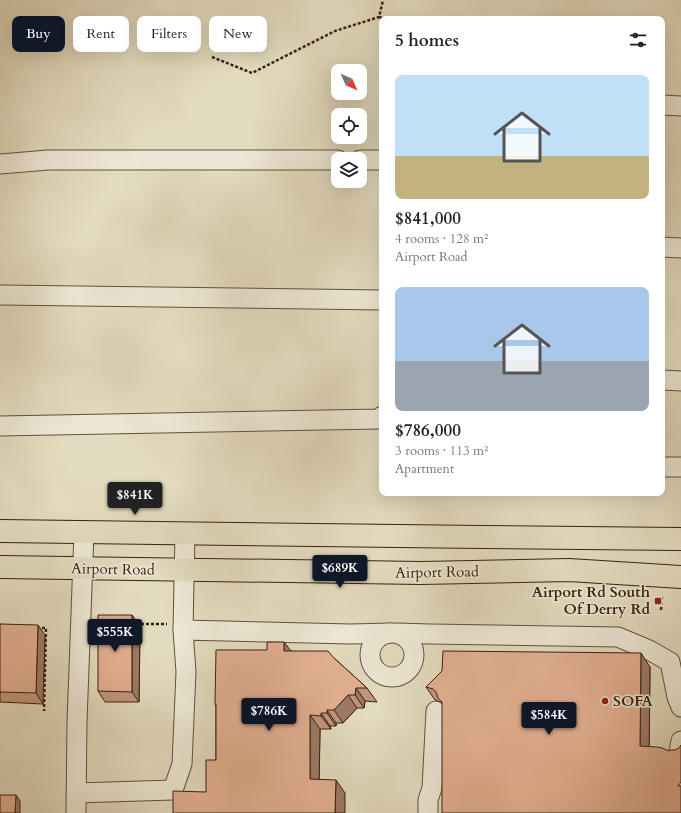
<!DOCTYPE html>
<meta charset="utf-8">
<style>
:root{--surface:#fff;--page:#f6f6f6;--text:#202124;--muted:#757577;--accent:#111827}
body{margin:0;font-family:Cardo,serif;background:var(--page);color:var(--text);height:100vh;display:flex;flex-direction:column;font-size:15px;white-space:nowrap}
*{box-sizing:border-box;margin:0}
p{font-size:13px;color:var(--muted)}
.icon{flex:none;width:22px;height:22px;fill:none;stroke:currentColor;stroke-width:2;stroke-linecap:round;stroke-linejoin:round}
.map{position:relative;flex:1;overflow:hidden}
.sheet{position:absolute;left:379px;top:16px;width:286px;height:480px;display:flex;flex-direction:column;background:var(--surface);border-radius:8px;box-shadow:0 4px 16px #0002}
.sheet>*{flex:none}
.banner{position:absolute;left:12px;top:16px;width:307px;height:36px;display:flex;gap:8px}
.needle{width:26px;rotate:135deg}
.buttons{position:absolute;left:331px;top:64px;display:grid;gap:8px}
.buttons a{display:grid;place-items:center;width:36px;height:36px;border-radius:8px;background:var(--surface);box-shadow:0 4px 16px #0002;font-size:20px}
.price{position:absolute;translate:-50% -34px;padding:0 9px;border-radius:4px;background:var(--accent);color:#fff;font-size:13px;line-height:26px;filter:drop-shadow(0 1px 2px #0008)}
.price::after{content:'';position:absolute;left:50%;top:24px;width:12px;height:9px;margin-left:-6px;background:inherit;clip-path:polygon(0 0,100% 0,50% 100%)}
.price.on{background:#222;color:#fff}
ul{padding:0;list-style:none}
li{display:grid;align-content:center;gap:8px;height:212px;padding:0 16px}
li span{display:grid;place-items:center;height:124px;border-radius:8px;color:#555}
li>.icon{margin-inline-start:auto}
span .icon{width:72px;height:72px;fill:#fffc;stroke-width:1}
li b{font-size:17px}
h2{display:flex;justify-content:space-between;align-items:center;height:48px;padding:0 16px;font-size:17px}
.chip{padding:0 14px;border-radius:8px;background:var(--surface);box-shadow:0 4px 16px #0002;font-size:14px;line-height:36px}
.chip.on{background:var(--accent);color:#fff}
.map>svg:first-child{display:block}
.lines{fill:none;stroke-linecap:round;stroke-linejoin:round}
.minor-casing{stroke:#634f3d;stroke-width:21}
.major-casing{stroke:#382012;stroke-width:24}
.path{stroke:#382012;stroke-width:2.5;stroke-dasharray:3 2;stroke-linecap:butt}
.minor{stroke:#ede8d5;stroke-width:19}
.major{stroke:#e3dbbf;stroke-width:22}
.wall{fill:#c2967e;stroke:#382012}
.shaded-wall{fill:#9e7a66;stroke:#382012}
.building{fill:#e2af92;stroke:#382012}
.poi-dot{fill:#8f2418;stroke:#ede8d5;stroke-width:1.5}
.labels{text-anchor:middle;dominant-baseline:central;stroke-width:3;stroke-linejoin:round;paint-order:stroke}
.street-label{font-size:15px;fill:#382012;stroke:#ede8d5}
.poi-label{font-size:15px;font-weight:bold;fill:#382012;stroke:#ede8d5;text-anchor:end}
</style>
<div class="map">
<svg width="681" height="813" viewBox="0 0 681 813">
<rect width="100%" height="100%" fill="#e3dbbf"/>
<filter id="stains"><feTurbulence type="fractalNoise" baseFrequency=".005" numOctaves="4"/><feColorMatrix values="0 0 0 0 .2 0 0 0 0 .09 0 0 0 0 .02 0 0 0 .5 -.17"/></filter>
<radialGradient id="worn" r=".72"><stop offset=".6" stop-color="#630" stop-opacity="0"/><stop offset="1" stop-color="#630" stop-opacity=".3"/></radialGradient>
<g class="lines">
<g class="minor-casing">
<g id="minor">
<polyline points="662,105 681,106"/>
<polyline points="360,160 382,160"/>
<polyline points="0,164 48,160 338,160"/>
<polyline points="662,247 681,248"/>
<polyline points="0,295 382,300"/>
<polyline points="662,380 681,381"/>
<polyline points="0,426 380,419 382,416"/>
<polyline points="662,467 681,467"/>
<polyline points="183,630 185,534"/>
<circle cx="392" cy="655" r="22"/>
<polyline points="397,633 430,634 618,637 649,650 670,662 677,697 681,707"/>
<polyline points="681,741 679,751 681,753"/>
<polyline points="76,793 173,790 182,764 186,672 183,630 351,634 390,633"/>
<polyline points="76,813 77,722 84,532"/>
<polyline points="428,813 428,800 432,788 436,711"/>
</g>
</g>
<g class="major-casing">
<g id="major">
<polyline points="0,531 481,537 681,539"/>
<polyline points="0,567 421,573 569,570 681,577"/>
</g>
</g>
<g class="path">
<polyline points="379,17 385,19"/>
<polyline points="212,57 252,73 335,31 379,17 383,0"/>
<polyline points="661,610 662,596"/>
<polyline points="136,624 167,624"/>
<polyline points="37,628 46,628 44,711"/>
</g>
<use href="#minor" class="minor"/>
<use href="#major" class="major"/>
</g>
<g class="wall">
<polygon points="0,624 45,635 43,704 0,702"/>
<polygon points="140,626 139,702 105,702 98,691"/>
<polygon points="290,651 334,658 367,688 377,702 365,701 364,708 357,708 343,723 336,723 336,726 330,726 331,729 320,729 319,779 345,793 206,792 216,760 216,706 215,704"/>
<polygon points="650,667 649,747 681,813 442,704 440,702 435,700 426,687"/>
</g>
<g class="shaded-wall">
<polygon points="132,615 140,626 139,702 132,692"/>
<polygon points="38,625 45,635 43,704 36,693"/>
<polygon points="284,642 294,655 284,651"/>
<polygon points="641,653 650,667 649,760 640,746"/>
<polygon points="356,688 365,701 364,708 355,695"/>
<polygon points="348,695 357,708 343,723 334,710"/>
<polygon points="327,710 336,723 336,726 327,713"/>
<polygon points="321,713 330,726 331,729 321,716"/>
<polygon points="310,715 320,729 319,793 310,779"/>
<polygon points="336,780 345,793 345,813 335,813"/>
<polygon points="16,795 20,801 20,813 15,813"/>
</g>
<g class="building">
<polygon points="98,615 132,615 132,692 98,691"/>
<polygon points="0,624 38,625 36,693 0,692"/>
<polygon points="267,642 284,642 284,651 328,651 334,658 367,688 356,688 355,695 348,695 334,710 327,710 327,713 321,713 321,716 310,715 310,779 336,780 335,813 173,813 173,791 206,792 206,760 216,760 216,704 215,704 216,650 267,650"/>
<polygon points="443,651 641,653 640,746 657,747 662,748 669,751 670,750 675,750 679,748 681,745 681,782 678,786 681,786 681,813 442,813 442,702 438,698 436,692 433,689 426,687 442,671"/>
<polygon points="0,795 16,795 15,813 0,813"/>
</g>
<g class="poi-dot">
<rect x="654" y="597" width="8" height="8" rx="2"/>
<circle cx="605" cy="701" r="4"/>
</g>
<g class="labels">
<g class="street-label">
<text transform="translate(113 569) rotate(1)">Airport Road</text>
<text transform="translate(437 572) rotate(-1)">Airport Road</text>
</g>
<g class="poi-label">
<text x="650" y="592">Airport Rd South<tspan x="650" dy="17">Of Derry Rd</tspan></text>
<text x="613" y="701" text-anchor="start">SOFA</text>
</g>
</g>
<rect width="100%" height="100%" filter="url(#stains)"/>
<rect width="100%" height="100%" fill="url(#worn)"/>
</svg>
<div class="buttons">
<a><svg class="needle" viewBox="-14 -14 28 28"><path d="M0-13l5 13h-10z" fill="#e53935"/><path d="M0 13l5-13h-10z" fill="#757577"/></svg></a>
<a><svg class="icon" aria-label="locate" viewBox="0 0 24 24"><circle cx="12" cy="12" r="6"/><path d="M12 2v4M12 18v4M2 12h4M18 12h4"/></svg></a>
<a><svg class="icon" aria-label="layers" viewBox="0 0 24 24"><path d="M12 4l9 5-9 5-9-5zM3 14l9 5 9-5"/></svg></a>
</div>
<b class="price on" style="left:135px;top:516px">$841K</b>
<b class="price" style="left:340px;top:589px">$689K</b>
<b class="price" style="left:115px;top:653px">$555K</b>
<b class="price" style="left:269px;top:732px">$786K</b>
<b class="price" style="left:549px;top:736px">$584K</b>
<div class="banner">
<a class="chip on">Buy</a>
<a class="chip">Rent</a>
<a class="chip">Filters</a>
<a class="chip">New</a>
</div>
<section class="sheet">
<h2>5 homes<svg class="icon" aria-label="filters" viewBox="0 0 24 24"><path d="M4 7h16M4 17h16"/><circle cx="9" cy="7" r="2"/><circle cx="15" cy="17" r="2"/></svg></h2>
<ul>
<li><span style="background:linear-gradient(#bfe0f5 65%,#c2b280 0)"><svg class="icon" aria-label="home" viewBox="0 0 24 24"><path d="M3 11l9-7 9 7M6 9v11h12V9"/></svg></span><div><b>$841,000</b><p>4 rooms · 128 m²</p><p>Airport Road</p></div></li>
<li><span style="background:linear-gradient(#a9c7e8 60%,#9aa5b1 0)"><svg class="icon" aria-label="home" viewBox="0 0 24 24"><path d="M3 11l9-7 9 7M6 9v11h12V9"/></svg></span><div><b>$786,000</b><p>3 rooms · 113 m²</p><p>Apartment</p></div></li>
</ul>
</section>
</div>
